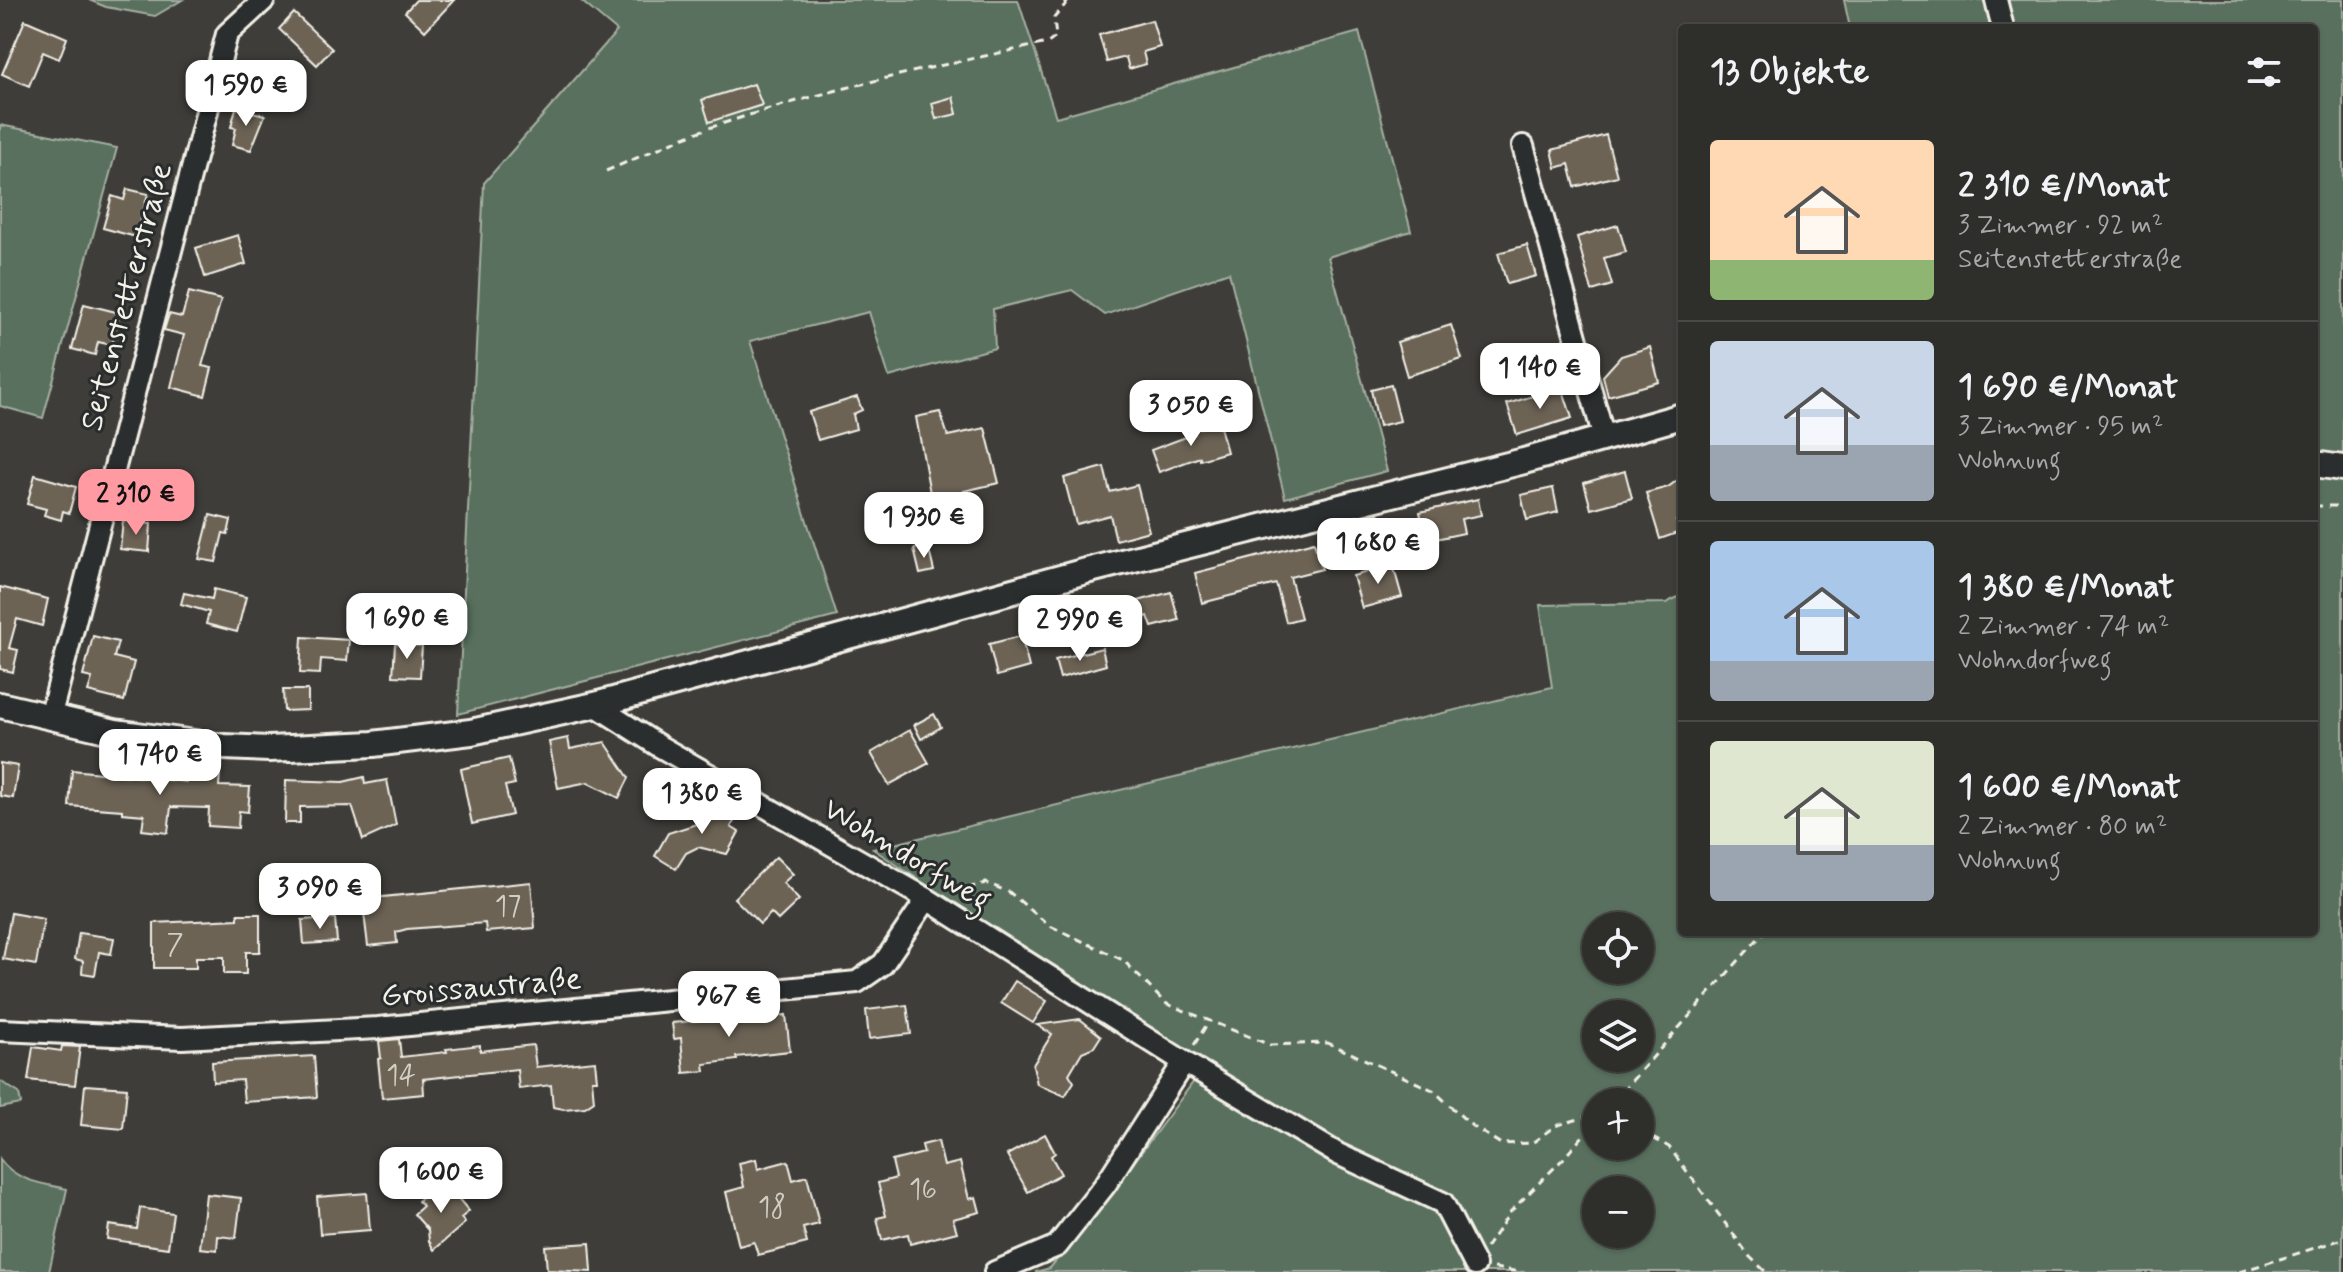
<!DOCTYPE html>
<html lang="de">
<meta charset="utf-8">
<style>
:root{--surface:#2e2e2b;--page:#363633;--text:#f1f3f6;--muted:#a7a8a9;--line:#494a47;--accent:#ff9aa2}
body{margin:0;font-family:Mynerve,sans-serif;background:var(--page);color:var(--text);height:100vh;display:flex;flex-direction:column;font-size:30px;white-space:nowrap}
*{box-sizing:border-box;margin:0}
p{font-size:26px;color:var(--muted)}
.icon{flex:none;width:44px;height:44px;fill:none;stroke:currentColor;stroke-width:2;stroke-linecap:round;stroke-linejoin:round}
.map{position:relative;flex:1;overflow:hidden}
.side{position:absolute;left:1678px;top:24px;width:640px;height:912px;display:flex;flex-direction:column;background:var(--surface);border-radius:8px;box-shadow:0 2px 6px #0004,0 0 0 2px var(--line)}
.side>*{flex:none}
.tools{position:absolute;left:1582px;top:912px;display:grid;gap:16px}
.tools a{display:grid;place-items:center;width:72px;height:72px;border-radius:50%;background:var(--surface);box-shadow:0 2px 6px #0004,0 0 0 2px var(--line);font-size:40px}
.price{position:absolute;translate:-50% -68px;padding:0 18px;border-radius:16px;background:#fff;color:#222;font-size:26px;line-height:52px;filter:drop-shadow(0 2px 4px #0008)}
.price::after{content:'';position:absolute;left:50%;top:48px;width:24px;height:18px;margin-left:-12px;background:inherit;clip-path:polygon(0 0,100% 0,50% 100%)}
.price.active{background:var(--accent);color:#111}
ul{padding:0;list-style:none}
li{display:flex;align-items:center;gap:24px;height:200px;padding:0 32px}
li+li{border-top:2px solid var(--line)}
li span{display:grid;place-items:center;flex:none;width:224px;height:160px;border-radius:8px;color:#555}
li>.icon{margin-inline-start:auto}
span .icon{width:96px;height:96px;fill:#fffc;stroke-width:1}
li b{font-size:34px}
h2{display:flex;justify-content:space-between;align-items:center;height:96px;padding:0 32px;font-size:34px}
.map>svg:first-child{display:block}
.green{fill:#59705d;stroke:#a6b0a2;stroke-width:2;fill-rule:evenodd}
.building{fill:#6c6354;stroke:#f4f1e8;stroke-width:2}
.lines{fill:none;stroke-linecap:round;stroke-linejoin:round}
.minor-casing{stroke:#f4f1e8;stroke-width:26}
.tertiary-casing{stroke:#f4f1e8;stroke-width:30}
.path{stroke:#f4f1e8;stroke-width:3;stroke-dasharray:8 6;stroke-linecap:butt}
.minor{stroke:#2a2d2e;stroke-width:20}
.tertiary{stroke:#2a2d2e;stroke-width:24}
.labels{text-anchor:middle;dominant-baseline:central;stroke-width:6;stroke-linejoin:round;paint-order:stroke}
.number-label{font-size:28px;fill:#d2cec3}
.street-label{font-size:32px;fill:#f4f1e8;stroke:#2a2d2e}
</style>
<div class="map">
<svg width="2343" height="1272" viewBox="0 0 2343 1272">
<rect width="100%" height="100%" fill="#3e3d39"/>
<filter id="ink" filterUnits="userSpaceOnUse"><feTurbulence type="fractalNoise" baseFrequency=".0125" numOctaves="2"/><feDisplacementMap in="SourceGraphic" scale="16" xChannelSelector="R" yChannelSelector="G"/><feConvolveMatrix kernelMatrix="1 2 1 2 8 2 1 2 1" color-interpolation-filters="sRGB"/></filter>
<g filter="url(#ink)">
<g class="green">
<polygon points="89,0 182,0 155,16 106,7"/>
<polygon points="580,0 1018,0 1056,117 1359,32 1411,231 1328,257 1387,471 1285,498 1229,272 1105,315 1072,290 993,309 995,348 889,377 869,312 750,341 837,616 458,714 484,183 617,31"/>
<path d="M1844,0H2343V1272H1035L1050,1268L1121,1180L1202,1070L873,849L1552,687L1540,605L1666,603L1682,595V932H2314V28H1850ZM1596,926H1640V970H1596ZM1596,1014H1640V1058H1596ZM1596,1102H1640V1146H1596ZM1596,1190H1640V1234H1596Z"/>
<polygon points="0,125 117,148 43,418 0,406"/>
<polygon points="0,1081 19,1093 21,1104 0,1108"/>
<path d="M0,1159C15,1181 43,1184 67,1189L49,1272H0Z"/>
</g>
<g class="building">
<polygon points="416,0 454,0 425,31 405,12"/>
<polygon points="294,13 332,49 317,65 279,29"/>
<polygon points="25,20 67,38 59,59 43,52 29,86 2,74"/>
<polygon points="1152,20 1160,47 1143,52 1146,64 1129,69 1126,57 1107,62 1099,35"/>
<polygon points="754,84 762,105 709,122 702,100"/>
<polygon points="953,97 957,114 936,119 932,103"/>
<polygon points="236,108 265,115 251,150 232,145 236,128 231,127"/>
<polygon points="1606,135 1617,176 1575,187 1569,164 1556,168 1552,150"/>
<polygon points="127,189 148,194 136,237 103,228 112,196 124,200"/>
<polygon points="1618,225 1626,252 1604,258 1612,285 1592,291 1577,237"/>
<polygon points="238,235 246,264 205,277 196,248"/>
<polygon points="1527,245 1536,276 1507,284 1498,253"/>
<polygon points="189,292 221,300 202,366 212,368 205,396 171,387 184,335 164,330 169,314 182,317"/>
<polygon points="84,304 120,313 112,345 98,342 95,355 72,349"/>
<polygon points="1451,325 1462,359 1407,376 1397,342"/>
<polygon points="1650,347 1659,382 1608,396 1603,376 1621,356"/>
<polygon points="1391,385 1400,421 1379,426 1371,390"/>
<polygon points="1562,387 1572,418 1517,435 1507,404"/>
<polygon points="857,397 862,410 853,414 856,429 818,440 809,412"/>
<polygon points="940,412 948,436 985,428 999,483 964,491 966,497 932,504 916,417"/>
<polygon points="1219,423 1227,452 1200,460 1200,457 1159,472 1151,450 1194,434 1192,430"/>
<polygon points="1104,467 1110,492 1137,485 1149,531 1116,540 1110,515 1076,524 1064,478"/>
<polygon points="1625,471 1632,498 1591,509 1584,483"/>
<polygon points="35,475 76,487 69,513 63,511 61,520 44,515 46,509 27,504"/>
<polygon points="1682,477 1682,519 1676,521 1680,532 1660,539 1646,493 1668,487"/>
<polygon points="1553,488 1558,512 1527,520 1521,495"/>
<polygon points="1478,499 1481,515 1461,519 1464,533 1426,541 1420,512"/>
<polygon points="1378,513 1382,529 1357,536 1352,520"/>
<polygon points="210,515 231,520 228,534 223,533 216,562 199,559"/>
<polygon points="123,521 151,524 149,552 120,549"/>
<polygon points="1314,542 1322,569 1290,577 1301,618 1286,622 1276,584 1202,603 1195,573"/>
<polygon points="928,546 934,571 920,574 914,549"/>
<polygon points="1393,565 1402,597 1362,608 1353,576"/>
<polygon points="0,587 48,599 42,626 17,619 9,648 18,650 13,672 0,669"/>
<polygon points="214,589 246,597 237,632 206,624 209,612 181,604 184,593 212,599"/>
<polygon points="1171,592 1179,620 1152,627 1148,616 1135,620 1131,603"/>
<polygon points="93,636 118,642 114,657 134,662 124,701 88,692 92,678 83,676"/>
<polygon points="1021,636 1029,667 997,676 989,644"/>
<polygon points="302,637 349,640 347,661 321,659 320,674 300,673"/>
<polygon points="395,644 422,646 420,677 393,676"/>
<polygon points="1102,648 1106,665 1060,678 1055,660"/>
<polygon points="283,690 308,690 308,710 284,711"/>
<polygon points="934,714 941,727 921,739 914,725"/>
<polygon points="910,730 929,763 889,785 871,753"/>
<polygon points="568,738 570,749 605,742 629,778 619,798 588,782 558,788 549,742"/>
<polygon points="509,758 515,784 505,786 512,815 472,824 461,769"/>
<polygon points="0,763 18,766 13,798 0,796"/>
<polygon points="72,770 186,782 186,770 220,772 219,786 250,787 248,812 239,811 238,828 208,826 209,808 171,807 168,833 142,830 144,815 122,813 122,810 69,806"/>
<polygon points="364,777 365,784 387,780 396,825 363,840 352,806 300,807 300,823 285,823 286,780 343,782"/>
<polygon points="720,799 740,810 731,827 739,832 727,854 698,847 686,853 676,869 655,856 668,833 709,820"/>
<polygon points="776,857 793,874 783,883 799,900 778,920 771,913 760,924 734,898"/>
<polygon points="531,882 535,928 486,932 485,923 407,929 396,932 397,943 368,946 364,913 375,912 373,898"/>
<polygon points="11,913 44,919 36,965 3,959"/>
<polygon points="238,914 260,914 260,952 246,952 246,974 224,974 224,957 196,957 196,968 154,968 154,923 238,919"/>
<polygon points="335,918 337,942 304,944 302,920"/>
<polygon points="79,933 114,938 111,954 99,952 95,975 82,973 83,961 75,959"/>
<polygon points="1015,981 1047,1001 1033,1023 1001,1003"/>
<polygon points="907,1005 911,1034 869,1039 866,1010"/>
<polygon points="732,1012 733,1022 786,1015 790,1051 736,1057 737,1060 704,1064 705,1071 684,1073 681,1038 674,1039 672,1023 710,1019 709,1014"/>
<polygon points="1080,1019 1101,1036 1094,1047 1082,1052 1069,1074 1074,1082 1065,1096 1037,1084 1033,1065 1052,1034 1037,1025"/>
<polygon points="399,1039 401,1057 447,1052 446,1049 480,1045 480,1051 533,1045 536,1067 595,1061 597,1080 592,1080 594,1101 585,1107 564,1109 553,1107 551,1085 519,1089 517,1069 423,1079 424,1094 382,1098 378,1059 381,1058 379,1041"/>
<polygon points="62,1046 80,1047 75,1085 28,1080 33,1047 61,1051"/>
<polygon points="314,1056 317,1097 244,1102 242,1080 213,1082 212,1062"/>
<polygon points="85,1085 127,1088 123,1129 81,1125"/>
<polygon points="1045,1134 1055,1153 1051,1156 1061,1174 1028,1192 1007,1155"/>
<polygon points="938,1141 944,1166 960,1162 969,1199 976,1197 980,1212 953,1219 957,1232 910,1244 908,1234 882,1240 877,1218 886,1216 878,1183 896,1178 892,1161 924,1153 922,1145"/>
<polygon points="756,1159 758,1169 788,1161 793,1180 807,1176 819,1224 803,1228 807,1243 758,1255 754,1242 739,1246 726,1192 744,1187 739,1163"/>
<polygon points="446,1184 469,1211 461,1218 465,1223 434,1250 429,1241 428,1230 414,1214 423,1206 418,1201 433,1188 437,1192"/>
<polygon points="367,1193 370,1230 320,1234 317,1197"/>
<polygon points="206,1194 241,1198 236,1238 218,1236 217,1250 200,1248"/>
<polygon points="140,1208 173,1213 168,1248 107,1239 109,1225 137,1229"/>
<polygon points="590,1243 592,1272 547,1270 545,1246"/>
</g>
<g class="lines">
<g class="minor-casing">
<g id="minor">
<polyline points="1996,0 2003,28"/>
<polyline points="1523,146 1604,438"/>
<polyline points="595,705 659,746 927,899 1184,1062 1105,1185 1057,1246 995,1272"/>
<polyline points="50,718 227,34 264,0"/>
<polyline points="0,1030 182,1038 378,1028 857,982 883,964 927,899"/>
<polyline points="1184,1062 1338,1154 1443,1203 1475,1265"/>
</g>
</g>
<g class="tertiary-casing">
<g id="tertiary">
<polyline points="2314,464 2343,468"/>
<polyline points="0,705 115,732 224,747 269,749 373,744 471,732 595,705 1086,571 1524,461 1682,416"/>
</g>
</g>
<g class="path">
<path d="M606,171C640,157 674,140 709,128C819,91 934,66 1048,43L1056,37L1054,18L1069,0"/>
<polyline points="2314,506 2343,506"/>
<polyline points="954,892 986,883 1009,892 1050,926 1123,960 1165,1003 1270,1045 1328,1043 1433,1090 1472,1126 1501,1144 1532,1143 1555,1126 1596,1114"/>
<polyline points="1194,1045 1209,1021"/>
<polyline points="1613,1102 1764,932"/>
<polyline points="1640,1131 1669,1147 1750,1257 1766,1272"/>
<polyline points="1486,1248 1511,1211 1563,1159 1596,1121"/>
<polyline points="1494,1268 1522,1272"/>
<polyline points="1854,1272 1867,1272"/>
<polyline points="2239,1272 2343,1239"/>
</g>
<use href="#minor" class="minor"/>
<use href="#tertiary" class="tertiary"/>
</g>
</g>
<g class="labels">
<g class="number-label">
<text x="508" y="907">17</text>
<text x="175" y="945">7</text>
<text x="401" y="1076">14</text>
<text x="923" y="1190">16</text>
<text x="772" y="1208">18</text>
</g>
<g class="street-label">
<text transform="translate(127 297) rotate(-75)">Seitenstetterstraße</text>
<text transform="translate(907 855) rotate(31)">Wohndorfweg</text>
<text transform="translate(481 988) rotate(-5)">Groissaustraße</text>
</g>
</g>
</svg>
<div class="tools">
<a><svg class="icon" aria-label="locate" viewBox="0 0 24 24"><circle cx="12" cy="12" r="6"/><path d="M12 2v4M12 18v4M2 12h4M18 12h4"/></svg></a>
<a><svg class="icon" aria-label="layers" viewBox="0 0 24 24"><path d="M12 4l9 5-9 5-9-5zM3 14l9 5 9-5"/></svg></a>
<a>+</a>
<a>−</a>
</div>
<b class="price" style="left:246px;top:128px">1 590 €</b>
<b class="price" style="left:1540px;top:411px">1 140 €</b>
<b class="price" style="left:1191px;top:448px">3 050 €</b>
<b class="price active" style="left:136px;top:537px">2 310 €</b>
<b class="price" style="left:924px;top:560px">1 930 €</b>
<b class="price" style="left:1378px;top:586px">1 680 €</b>
<b class="price" style="left:407px;top:661px">1 690 €</b>
<b class="price" style="left:1080px;top:663px">2 990 €</b>
<b class="price" style="left:160px;top:797px">1 740 €</b>
<b class="price" style="left:702px;top:836px">1 380 €</b>
<b class="price" style="left:320px;top:931px">3 090 €</b>
<b class="price" style="left:729px;top:1039px">967 €</b>
<b class="price" style="left:441px;top:1215px">1 600 €</b>
<section class="side">
<h2>13 Objekte<svg class="icon" aria-label="filters" viewBox="0 0 24 24"><path d="M4 7h16M4 17h16"/><circle cx="9" cy="7" r="2"/><circle cx="15" cy="17" r="2"/></svg></h2>
<ul>
<li><span style="background:linear-gradient(#ffd9b3 75%,#8fb573 0)"><svg class="icon" aria-label="home" viewBox="0 0 24 24"><path d="M3 11l9-7 9 7M6 9v11h12V9"/></svg></span><div><b>2 310 €/Monat</b><p>3 Zimmer · 92 m²</p><p>Seitenstetterstraße</p></div></li>
<li><span style="background:linear-gradient(#c9d6e8 65%,#9aa5b1 0)"><svg class="icon" aria-label="home" viewBox="0 0 24 24"><path d="M3 11l9-7 9 7M6 9v11h12V9"/></svg></span><div><b>1 690 €/Monat</b><p>3 Zimmer · 95 m²</p><p>Wohnung</p></div></li>
<li><span style="background:linear-gradient(#a9c7e8 75%,#9aa5b1 0)"><svg class="icon" aria-label="home" viewBox="0 0 24 24"><path d="M3 11l9-7 9 7M6 9v11h12V9"/></svg></span><div><b>1 380 €/Monat</b><p>2 Zimmer · 74 m²</p><p>Wohndorfweg</p></div></li>
<li><span style="background:linear-gradient(#dfe7d0 65%,#9aa5b1 0)"><svg class="icon" aria-label="home" viewBox="0 0 24 24"><path d="M3 11l9-7 9 7M6 9v11h12V9"/></svg></span><div><b>1 600 €/Monat</b><p>2 Zimmer · 80 m²</p><p>Wohnung</p></div></li>
</ul>
</section>
</div>
